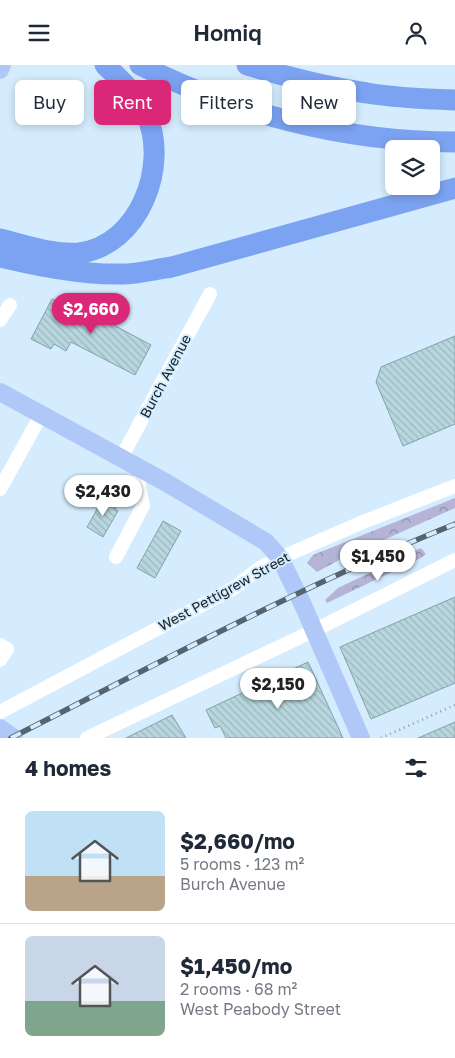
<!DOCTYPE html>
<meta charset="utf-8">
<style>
:root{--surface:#fff;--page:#f2f2f3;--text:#1f2937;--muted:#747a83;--line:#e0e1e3;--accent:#db2777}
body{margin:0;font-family:"Golos Text",sans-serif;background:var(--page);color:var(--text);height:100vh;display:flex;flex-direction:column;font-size:19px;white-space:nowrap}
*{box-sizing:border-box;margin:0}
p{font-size:16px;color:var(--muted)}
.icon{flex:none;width:28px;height:28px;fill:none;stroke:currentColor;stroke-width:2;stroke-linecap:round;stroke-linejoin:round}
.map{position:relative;height:673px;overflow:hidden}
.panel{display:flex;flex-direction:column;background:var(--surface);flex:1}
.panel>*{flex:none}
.guide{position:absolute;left:15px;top:15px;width:425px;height:45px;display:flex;gap:10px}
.fabs{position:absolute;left:385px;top:75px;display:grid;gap:10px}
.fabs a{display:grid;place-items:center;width:55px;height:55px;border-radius:8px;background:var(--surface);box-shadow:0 2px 8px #0003;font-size:25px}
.price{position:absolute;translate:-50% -42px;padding:0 11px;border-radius:18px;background:#fff;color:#222;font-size:16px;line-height:32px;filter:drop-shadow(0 1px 2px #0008)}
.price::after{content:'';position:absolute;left:50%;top:30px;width:15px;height:11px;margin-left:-8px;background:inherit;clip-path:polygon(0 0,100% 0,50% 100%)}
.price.on{background:var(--accent);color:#fff}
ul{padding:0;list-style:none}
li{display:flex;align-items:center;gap:15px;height:125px;padding:0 25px}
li+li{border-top:1px solid var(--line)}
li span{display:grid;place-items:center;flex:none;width:140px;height:100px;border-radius:8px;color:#555}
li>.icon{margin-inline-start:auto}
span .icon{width:60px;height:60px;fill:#fffc;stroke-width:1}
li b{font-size:21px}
h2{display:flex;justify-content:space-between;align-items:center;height:60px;padding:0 25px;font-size:21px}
.chip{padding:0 18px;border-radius:8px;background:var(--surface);box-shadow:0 2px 8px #0003;font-size:18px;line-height:45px}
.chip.on{background:var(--accent);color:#fff}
header{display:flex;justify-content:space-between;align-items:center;height:65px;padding:0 25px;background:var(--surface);font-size:22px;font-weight:600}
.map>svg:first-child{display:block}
.forest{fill:url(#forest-crowns)}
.building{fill:url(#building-back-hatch);stroke:#84a1a8}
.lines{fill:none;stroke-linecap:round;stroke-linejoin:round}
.path{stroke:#8a9ca8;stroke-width:2.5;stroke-dasharray:1 4;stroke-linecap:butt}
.minor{stroke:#fff;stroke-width:14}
.major{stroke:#b0c8f7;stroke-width:18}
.highway{stroke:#7ca3f1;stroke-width:21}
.rail-casing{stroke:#56646e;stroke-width:5.5}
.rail{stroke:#d4ecfd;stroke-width:4;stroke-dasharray:11;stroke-linecap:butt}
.labels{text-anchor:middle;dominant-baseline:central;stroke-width:4;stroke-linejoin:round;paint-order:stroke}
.street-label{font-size:14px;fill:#161f25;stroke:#d4ecfd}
</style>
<header><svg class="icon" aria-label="menu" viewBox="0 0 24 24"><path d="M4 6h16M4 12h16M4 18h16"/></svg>Homiq<svg class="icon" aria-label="person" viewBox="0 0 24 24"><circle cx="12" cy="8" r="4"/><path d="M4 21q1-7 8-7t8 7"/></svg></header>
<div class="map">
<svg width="455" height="673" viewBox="0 0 455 673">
<defs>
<pattern id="forest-crowns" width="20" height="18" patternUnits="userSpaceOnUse" patternTransform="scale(1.25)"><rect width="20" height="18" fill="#b5b3d6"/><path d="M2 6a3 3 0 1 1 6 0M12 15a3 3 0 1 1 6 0" fill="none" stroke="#9291ad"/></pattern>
<pattern id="building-back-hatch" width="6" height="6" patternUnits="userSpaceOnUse" patternTransform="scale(1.25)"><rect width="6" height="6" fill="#b7d6de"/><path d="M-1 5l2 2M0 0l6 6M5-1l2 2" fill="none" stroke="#9db7be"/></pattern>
</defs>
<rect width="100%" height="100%" fill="#d4ecfd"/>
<g class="forest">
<polygon points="455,433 455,443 341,494 317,507 307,498 313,490"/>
<polygon points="421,483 426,489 421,493 327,538 325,535 338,523"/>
</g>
<g class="building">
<polygon points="52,234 84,249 90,237 110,247 106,256 151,280 135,310 71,277 66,286 54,279 51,284 31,274"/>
<polygon points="455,271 455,359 403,381 376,317 381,302"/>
<polygon points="104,432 117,440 115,444 118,446 103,472 87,462"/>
<polygon points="163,456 181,466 155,513 137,503"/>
<polygon points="455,532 455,618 371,654 340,582"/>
<polygon points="308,597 343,673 226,673 220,661 215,663 206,645"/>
<polygon points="172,650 186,673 126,673"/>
<polygon points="455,657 455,673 418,673"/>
</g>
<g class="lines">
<polyline class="path" points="381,673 455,640"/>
<g class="minor">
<polyline points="0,255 10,240"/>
<polyline points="121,393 210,229"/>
<polyline points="0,424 41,350"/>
<polyline points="116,492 143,441 138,418 144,406"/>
<polyline points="0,580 7,584 0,595"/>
<polyline points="0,647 234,523 261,502 296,486 363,457 455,421"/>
<polyline points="87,673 313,566 455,495"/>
</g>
<g class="major">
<polyline points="0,5 2,0"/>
<polyline points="0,327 165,417 266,477 280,493 303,540 361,673"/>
<polyline points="0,663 14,673"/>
</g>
<g class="highway">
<path d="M140,0C237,49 346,77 455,77"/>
<path d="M247,0C287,12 326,22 367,28C396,33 426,34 455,35"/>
<path d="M0,174C25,180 53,190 79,188C139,181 170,100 146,49C137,30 120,14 105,0"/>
<path d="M0,192C40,201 81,210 122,209C139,209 156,204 172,202L455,123"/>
</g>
<g class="rail-casing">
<path id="rail" d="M11,673C157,599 303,520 455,459"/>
</g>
<use href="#rail" class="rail"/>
</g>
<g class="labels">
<g class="street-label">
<text transform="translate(165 311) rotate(-62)">Burch Avenue</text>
<text transform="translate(224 526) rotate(-29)">West Pettigrew Street</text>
</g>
</g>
</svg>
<div class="fabs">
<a><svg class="icon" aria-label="layers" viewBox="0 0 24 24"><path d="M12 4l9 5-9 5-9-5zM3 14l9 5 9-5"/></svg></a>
</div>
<b class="price on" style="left:91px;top:270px">$2,660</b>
<b class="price" style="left:103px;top:452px">$2,430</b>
<b class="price" style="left:378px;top:517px">$1,450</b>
<b class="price" style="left:278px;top:645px">$2,150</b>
<div class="guide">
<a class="chip">Buy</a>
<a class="chip on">Rent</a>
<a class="chip">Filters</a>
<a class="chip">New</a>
</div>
</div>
<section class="panel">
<h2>4 homes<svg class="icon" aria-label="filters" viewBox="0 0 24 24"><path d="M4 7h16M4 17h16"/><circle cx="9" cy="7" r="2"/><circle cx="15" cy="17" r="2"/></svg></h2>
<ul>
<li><span style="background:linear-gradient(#bfe0f5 65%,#b9a48a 0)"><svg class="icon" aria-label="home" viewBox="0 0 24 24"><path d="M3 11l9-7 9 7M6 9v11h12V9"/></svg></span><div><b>$2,660/mo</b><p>5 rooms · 123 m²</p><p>Burch Avenue</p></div></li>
<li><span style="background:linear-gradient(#c9d6e8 65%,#7fa58c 0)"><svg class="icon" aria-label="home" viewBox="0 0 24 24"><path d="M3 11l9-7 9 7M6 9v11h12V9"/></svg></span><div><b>$1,450/mo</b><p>2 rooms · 68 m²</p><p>West Peabody Street</p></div></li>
</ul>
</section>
